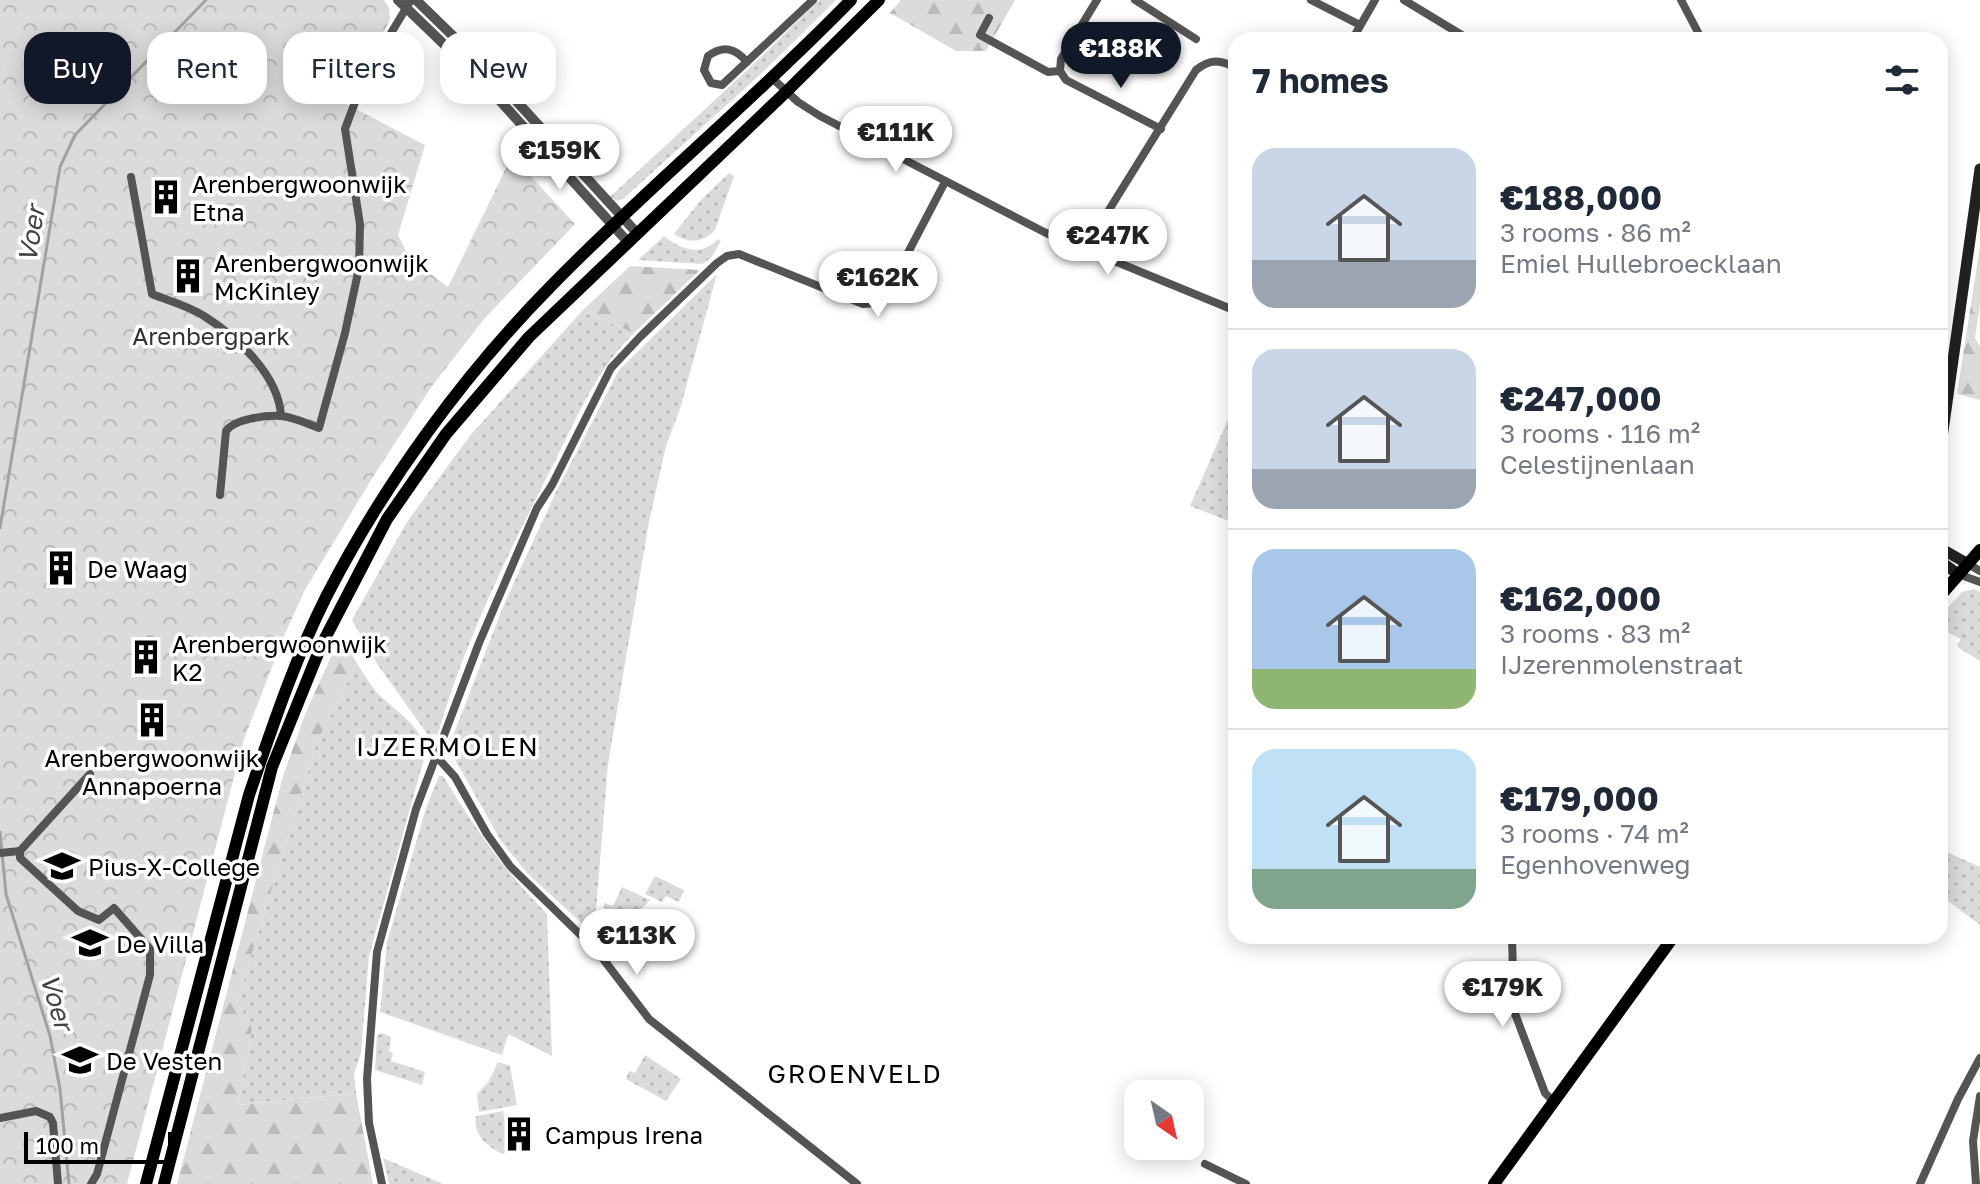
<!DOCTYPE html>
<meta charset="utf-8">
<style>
:root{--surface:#fff;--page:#f6f6f7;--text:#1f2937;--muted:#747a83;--line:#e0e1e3;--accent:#111827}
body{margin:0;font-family:"Golos Text",sans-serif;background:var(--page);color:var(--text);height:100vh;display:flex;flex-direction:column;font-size:30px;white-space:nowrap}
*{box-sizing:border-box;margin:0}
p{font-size:26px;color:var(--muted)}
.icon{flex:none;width:44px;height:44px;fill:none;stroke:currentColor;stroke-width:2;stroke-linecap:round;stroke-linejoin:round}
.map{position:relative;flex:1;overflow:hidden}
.drawer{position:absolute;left:1228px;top:32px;width:720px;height:912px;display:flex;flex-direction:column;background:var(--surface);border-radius:24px;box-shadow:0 4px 20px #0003}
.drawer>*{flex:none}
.hud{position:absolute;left:24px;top:32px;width:760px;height:72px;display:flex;gap:16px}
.needle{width:52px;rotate:146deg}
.fabs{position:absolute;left:1124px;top:1080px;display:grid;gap:16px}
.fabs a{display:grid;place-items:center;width:80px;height:80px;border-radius:16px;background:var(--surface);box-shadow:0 4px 20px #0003;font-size:40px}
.scale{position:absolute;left:24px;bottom:20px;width:148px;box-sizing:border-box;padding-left:8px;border:4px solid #000;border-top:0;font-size:22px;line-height:28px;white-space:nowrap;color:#000;-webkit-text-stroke:6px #fff;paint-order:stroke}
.price{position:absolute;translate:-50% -68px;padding:0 18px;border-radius:28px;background:#fff;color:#222;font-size:26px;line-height:52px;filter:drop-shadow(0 2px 4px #0008)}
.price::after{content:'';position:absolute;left:50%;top:48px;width:24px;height:18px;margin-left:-12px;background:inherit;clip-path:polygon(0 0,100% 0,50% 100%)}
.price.selected{background:var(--accent);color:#fff}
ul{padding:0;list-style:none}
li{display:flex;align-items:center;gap:24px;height:200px;padding:0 24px}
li+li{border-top:2px solid var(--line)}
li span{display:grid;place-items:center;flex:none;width:224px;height:160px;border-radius:24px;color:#555}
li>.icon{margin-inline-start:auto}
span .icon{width:96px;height:96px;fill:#fffc;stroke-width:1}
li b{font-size:34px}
h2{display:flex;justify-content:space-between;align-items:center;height:96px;padding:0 24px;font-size:34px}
.pill{padding:0 28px;border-radius:24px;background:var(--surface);box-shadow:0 4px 20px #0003;font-size:28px;line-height:72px}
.pill.selected{background:var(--accent);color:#fff}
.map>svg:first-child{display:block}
.grass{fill:url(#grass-dots)}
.forest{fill:url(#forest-firs)}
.park{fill:url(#park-crowns)}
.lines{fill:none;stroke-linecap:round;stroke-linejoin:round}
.stream{stroke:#a2a2a2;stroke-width:3}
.minor{stroke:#545454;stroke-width:8}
.tertiary{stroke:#545454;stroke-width:10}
.secondary{stroke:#212121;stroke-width:11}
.primary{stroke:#000;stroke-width:12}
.trunk{stroke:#000;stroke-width:12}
.labels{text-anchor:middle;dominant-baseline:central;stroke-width:7;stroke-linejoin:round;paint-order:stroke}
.poi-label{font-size:24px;fill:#000;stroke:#fff;text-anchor:start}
.park-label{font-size:24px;fill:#323232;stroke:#fff}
.water-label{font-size:26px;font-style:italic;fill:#434343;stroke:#fff}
.neighbourhood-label{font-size:26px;letter-spacing:2px;fill:#000;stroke:#fff}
</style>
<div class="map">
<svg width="1980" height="1184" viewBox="0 0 1980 1184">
<defs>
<pattern id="grass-dots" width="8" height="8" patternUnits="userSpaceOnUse" patternTransform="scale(2)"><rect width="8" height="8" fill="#dbdbdb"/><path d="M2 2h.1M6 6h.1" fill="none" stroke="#bababa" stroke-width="1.8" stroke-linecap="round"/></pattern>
<pattern id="forest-firs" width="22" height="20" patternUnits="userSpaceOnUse" patternTransform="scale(2)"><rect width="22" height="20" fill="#dbdbdb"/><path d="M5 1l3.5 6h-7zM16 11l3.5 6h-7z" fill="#bababa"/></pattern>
<pattern id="park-crowns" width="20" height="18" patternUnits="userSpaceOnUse" patternTransform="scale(2)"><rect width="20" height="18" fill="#dbdbdb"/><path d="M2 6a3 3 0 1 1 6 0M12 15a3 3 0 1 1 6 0" fill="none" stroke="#bababa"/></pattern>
</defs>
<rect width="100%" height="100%" fill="#fff"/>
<g class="grass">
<polygon points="819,0 836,0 765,70 623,199 617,201 610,197 757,61"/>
<path d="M729,173L734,176L715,230C703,243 689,244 674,234L700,201Z"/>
<path d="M664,236C681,250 701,257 718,239L721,241L711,258L702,264L638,260Z"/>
<polygon points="717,274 680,409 666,446 649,522 608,764 595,922 587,928 528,874 501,841 453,756 451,741 505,602 556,492 619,370"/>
<path d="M582,311L634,333C598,368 579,413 557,457C513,544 464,641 438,734L428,735L378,665L352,620L407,522L469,437Z"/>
<polygon points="1236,401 1236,518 1234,523 1190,506"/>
<polygon points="1974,589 1980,592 1980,661 1959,648 1957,645 1961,639 1941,629 1940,616 1962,592"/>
<path d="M357,663C363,672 368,682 375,690C392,710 426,726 425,755L369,956L361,1053L354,1074L356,1093L238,1105L252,1028L237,1002L317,742Z"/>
<path d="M439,776H443C475,828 504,871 547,914L552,1056L508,1034L502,1055L380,1012L387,942L426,808Z"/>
<polygon points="1940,849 1980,867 1980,925 1940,895"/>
<polygon points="655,876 684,890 679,902 666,896 662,902 645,894"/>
<polygon points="622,887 650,900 640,910 642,924 604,908 604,903 613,906"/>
<polygon points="602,932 629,942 619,963 601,943"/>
<polygon points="382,1033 391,1037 389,1051 393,1053 391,1061 425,1072 422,1085 375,1070 377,1035"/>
<polygon points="645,1055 681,1079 666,1101 626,1079 629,1071 635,1073"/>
<polygon points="498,1062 510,1066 517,1105 479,1112 477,1094 489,1081"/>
<path d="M503,1111L511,1152L502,1154C486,1146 473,1134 476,1116Z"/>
<polygon points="383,1158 443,1184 389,1184"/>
</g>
<g class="forest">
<polygon points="901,0 1015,0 986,51 956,51 890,13"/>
<polygon points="1980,246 1980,304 1975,338 1980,347 1980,400 1957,394"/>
<polygon points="630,266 700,270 634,333 582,311"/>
<polygon points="340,637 357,663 317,742 237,1002 252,1028 238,1105 356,1093 373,1184 177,1184 283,776 306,712"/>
</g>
<polygon class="park" points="0,0 384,0 389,8 390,20 344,103 425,145 398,235 409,257 448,287 512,156 575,224 484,319 432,386 371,480 305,590 284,636 244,739 127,1184 0,1184"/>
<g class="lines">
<g class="stream">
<polyline points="0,528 60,167 75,135 206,0"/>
<polyline points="0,832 6,894 50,1036 60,1089 69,1184"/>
</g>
<g class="minor">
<polyline points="1135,0 1196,39"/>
<polyline points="1311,0 1360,25"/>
<polyline points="1404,0 1470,40"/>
<polyline points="1681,0 1702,40"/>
<polyline points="989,18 980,35 1048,72 1060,71"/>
<polyline points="1352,40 1375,0"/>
<path d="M747,62C735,48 724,45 708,56L704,70L711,83L722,85L813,0"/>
<polyline points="1060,71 1066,80 1161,129"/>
<polyline points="1060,71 1061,59 1097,0"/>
<polyline points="772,78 798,102 820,116 1046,233 1236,311"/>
<path d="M131,177L152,294C169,301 189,306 204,316C236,336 279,375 281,416"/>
<path d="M1084,250L1196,70C1210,59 1220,59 1236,68"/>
<path d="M220,495L226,431C234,419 266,415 281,416C294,417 308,424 319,428L345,333L359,268L360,224L345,129L364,78L411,0"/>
<polyline points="1968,564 1980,571"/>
<polyline points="1958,574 1980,582"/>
<polyline points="436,756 455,777 487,834 510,866 597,951 649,1019 857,1184"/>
<polyline points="20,851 20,858 78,911 99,920 114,908 150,949 150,975 97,1174 91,1184"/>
<polyline points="0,853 20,851 90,774"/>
<polyline points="1512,936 1514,1011 1545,1093 1553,1101"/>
<polyline points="0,1118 36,1111 50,1117 53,1123 58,1184"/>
<polyline points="1205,1164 1246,1184"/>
<polyline points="382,1184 369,1123 367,1079 377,952 416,809 479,643 537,508 552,485 611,368 641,336 717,263 727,256 739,254 863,304 876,303 889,289 945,182"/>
<polyline points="1920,1184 1958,1099 1980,1058"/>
<polyline points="1976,1184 1973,1141 1980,1096"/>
</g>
<g class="tertiary">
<polyline points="398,0 483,82 627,241"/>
<polyline points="416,0 489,71 636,232"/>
</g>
<g class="secondary">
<polyline points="1940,452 1980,169"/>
<polyline points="1940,548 1968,564"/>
<polyline points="1940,561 1958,574"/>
</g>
<g class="primary">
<polyline points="1940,596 1980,550"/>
<polyline points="1494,1184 1674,936"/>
</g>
<g class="trunk">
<path d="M146,1184L249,795C272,728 294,661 326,597C384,484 463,375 553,284C649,186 755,99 851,0"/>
<polyline points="164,1184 272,767 321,646 387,519 446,434 529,337 786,92 879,0"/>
</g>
</g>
<defs>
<g id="building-bare" transform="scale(2.76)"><path d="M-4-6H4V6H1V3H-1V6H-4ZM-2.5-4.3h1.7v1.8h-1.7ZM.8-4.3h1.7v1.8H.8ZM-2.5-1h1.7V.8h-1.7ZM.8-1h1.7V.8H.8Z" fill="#000" stroke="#fff" stroke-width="2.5" paint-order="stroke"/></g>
<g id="university-bare" transform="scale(2.76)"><path d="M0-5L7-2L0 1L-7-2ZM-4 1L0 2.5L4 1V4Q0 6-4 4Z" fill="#000" stroke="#fff" stroke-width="2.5" paint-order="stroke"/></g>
<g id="school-bare" transform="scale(2.76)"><path d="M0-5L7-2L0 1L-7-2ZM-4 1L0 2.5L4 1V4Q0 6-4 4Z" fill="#000" stroke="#fff" stroke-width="2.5" paint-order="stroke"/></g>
</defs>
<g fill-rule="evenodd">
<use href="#building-bare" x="166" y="197"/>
<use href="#building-bare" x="188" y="276"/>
<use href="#building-bare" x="61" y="568"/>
<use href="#building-bare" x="146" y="657"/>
<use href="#building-bare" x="152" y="720"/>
<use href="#university-bare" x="62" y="866"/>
<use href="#school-bare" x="90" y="943"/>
<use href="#university-bare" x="80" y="1060"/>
<use href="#building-bare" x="519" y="1134"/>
</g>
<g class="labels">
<g class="poi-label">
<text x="192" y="183">Arenbergwoonwijk<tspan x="192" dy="28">Etna</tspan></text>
<text x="214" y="262">Arenbergwoonwijk<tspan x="214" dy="28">McKinley</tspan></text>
<text x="87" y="568">De Waag</text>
<text x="172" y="643">Arenbergwoonwijk<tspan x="172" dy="28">K2</tspan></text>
<text x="152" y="757" text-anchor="middle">Arenbergwoonwijk<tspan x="152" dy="28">Annapoerna</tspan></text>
<text x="88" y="866">Pius-X-College</text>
<text x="116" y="943">De Villa</text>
<text x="106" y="1060">De Vesten</text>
<text x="545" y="1134">Campus Irena</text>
</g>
<g class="park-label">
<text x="211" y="335">Arenbergpark</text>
</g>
<g class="water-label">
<text transform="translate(31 234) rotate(-81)">Voer</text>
<text transform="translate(57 1002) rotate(74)">Voer</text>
</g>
<g class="neighbourhood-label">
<text x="448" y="746">IJZERMOLEN</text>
<text x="855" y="1073">GROENVELD</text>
</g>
</g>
</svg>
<div class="fabs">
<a><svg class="needle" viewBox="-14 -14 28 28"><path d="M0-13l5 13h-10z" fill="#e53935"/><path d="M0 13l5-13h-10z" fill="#747a83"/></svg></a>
</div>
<div class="scale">100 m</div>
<b class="price selected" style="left:1121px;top:90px">€188K</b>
<b class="price" style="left:896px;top:174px">€111K</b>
<b class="price" style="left:560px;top:192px">€159K</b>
<b class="price" style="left:1108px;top:277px">€247K</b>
<b class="price" style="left:878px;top:319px">€162K</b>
<b class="price" style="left:637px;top:977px">€113K</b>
<b class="price" style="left:1503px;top:1029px">€179K</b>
<div class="hud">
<a class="pill selected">Buy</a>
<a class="pill">Rent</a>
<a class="pill">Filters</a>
<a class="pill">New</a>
</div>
<section class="drawer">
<h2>7 homes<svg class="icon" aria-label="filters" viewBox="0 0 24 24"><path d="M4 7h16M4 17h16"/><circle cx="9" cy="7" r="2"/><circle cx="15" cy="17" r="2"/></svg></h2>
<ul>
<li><span style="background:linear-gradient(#c9d6e8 70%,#9aa5b1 0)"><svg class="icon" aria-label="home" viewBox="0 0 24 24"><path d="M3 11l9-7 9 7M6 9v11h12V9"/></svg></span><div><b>€188,000</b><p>3 rooms · 86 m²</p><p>Emiel Hullebroecklaan</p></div></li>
<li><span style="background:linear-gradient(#c9d6e8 75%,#9aa5b1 0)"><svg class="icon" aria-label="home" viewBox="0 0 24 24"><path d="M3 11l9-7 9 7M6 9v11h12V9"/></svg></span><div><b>€247,000</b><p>3 rooms · 116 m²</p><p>Celestijnenlaan</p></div></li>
<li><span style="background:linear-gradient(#a9c7e8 75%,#8fb573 0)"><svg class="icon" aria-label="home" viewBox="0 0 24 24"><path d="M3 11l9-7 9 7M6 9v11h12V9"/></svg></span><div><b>€162,000</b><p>3 rooms · 83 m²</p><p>IJzerenmolenstraat</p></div></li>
<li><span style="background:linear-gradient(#bfe0f5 75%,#7fa58c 0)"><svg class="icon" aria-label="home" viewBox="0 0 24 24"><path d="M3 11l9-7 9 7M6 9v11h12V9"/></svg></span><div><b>€179,000</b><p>3 rooms · 74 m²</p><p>Egenhovenweg</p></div></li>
</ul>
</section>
</div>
